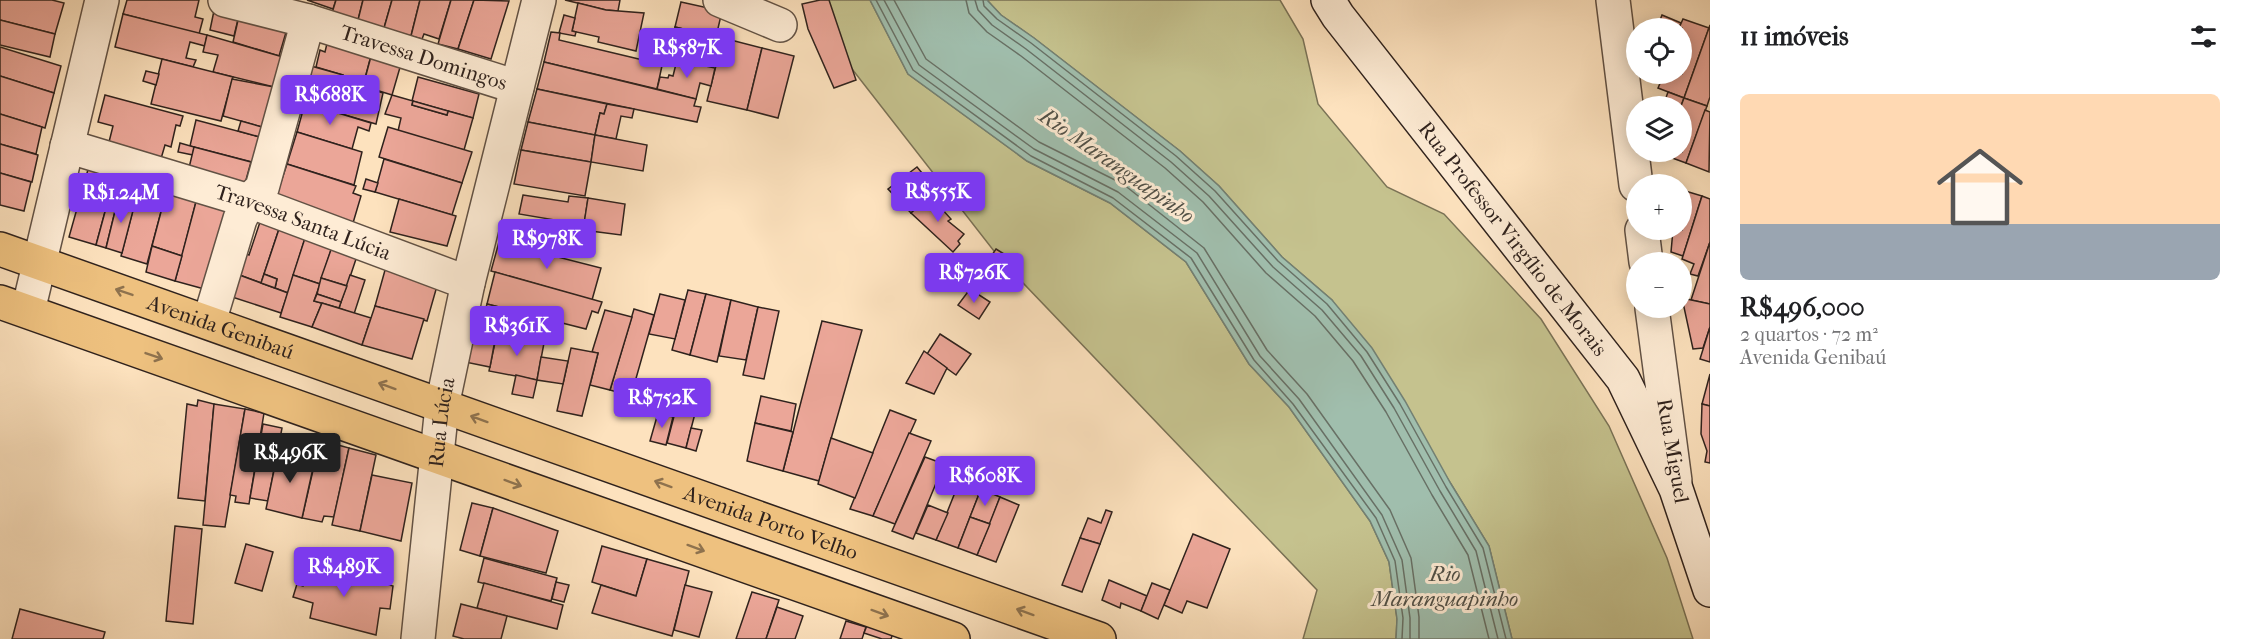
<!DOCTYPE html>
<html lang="pt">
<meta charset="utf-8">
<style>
:root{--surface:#fff;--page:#f2f2f2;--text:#202124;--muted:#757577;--line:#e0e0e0;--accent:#7c3aed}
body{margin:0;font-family:"IM FELL French Canon",serif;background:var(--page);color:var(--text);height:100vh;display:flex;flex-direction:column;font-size:22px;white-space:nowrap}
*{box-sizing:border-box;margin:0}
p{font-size:20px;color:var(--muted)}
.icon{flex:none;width:33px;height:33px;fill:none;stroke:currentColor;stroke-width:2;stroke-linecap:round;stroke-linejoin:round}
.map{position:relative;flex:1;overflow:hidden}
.sheet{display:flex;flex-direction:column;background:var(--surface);width:540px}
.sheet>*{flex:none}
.buttons{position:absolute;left:1626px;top:18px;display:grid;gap:12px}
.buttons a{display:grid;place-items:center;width:66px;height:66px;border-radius:50%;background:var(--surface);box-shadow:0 3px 15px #0003;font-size:30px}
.price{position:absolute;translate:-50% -51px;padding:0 14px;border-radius:6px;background:var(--accent);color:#fff;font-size:20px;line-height:39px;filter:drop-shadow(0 2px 3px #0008)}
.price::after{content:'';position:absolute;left:50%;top:36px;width:18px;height:14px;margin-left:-9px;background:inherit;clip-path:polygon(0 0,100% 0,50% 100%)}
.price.on{background:#222;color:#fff}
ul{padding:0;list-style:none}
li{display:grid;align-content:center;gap:12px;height:318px;padding:0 30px}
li+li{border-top:2px solid var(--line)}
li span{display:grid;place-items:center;height:186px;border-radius:9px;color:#555}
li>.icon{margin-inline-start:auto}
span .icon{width:108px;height:108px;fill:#fffc;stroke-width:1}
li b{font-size:26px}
h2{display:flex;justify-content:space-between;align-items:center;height:72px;padding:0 30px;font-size:26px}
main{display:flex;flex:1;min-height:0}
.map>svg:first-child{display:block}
.green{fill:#c5c28e;stroke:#7a7256;stroke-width:1.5}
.water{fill:#a0bead;stroke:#738073;stroke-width:1.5}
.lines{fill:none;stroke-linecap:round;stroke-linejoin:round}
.shore{stroke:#687065;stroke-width:1.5}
.building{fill:#eba698;stroke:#2f221d;stroke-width:1.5}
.minor-casing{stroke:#625245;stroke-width:36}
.secondary-casing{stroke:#2f221d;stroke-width:36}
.primary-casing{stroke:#2f221d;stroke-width:36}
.minor{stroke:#feecd5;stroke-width:33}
.secondary{stroke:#feecd5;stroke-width:33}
.primary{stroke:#eec17f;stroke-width:33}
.oneway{stroke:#8e724e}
.labels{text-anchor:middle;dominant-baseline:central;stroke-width:6;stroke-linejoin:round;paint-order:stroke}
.street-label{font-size:21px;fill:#2f221d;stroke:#feecd5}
.water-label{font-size:22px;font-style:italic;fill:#515148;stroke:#feecd5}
</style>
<main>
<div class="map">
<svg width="1710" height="639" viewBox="0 0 1710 639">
<rect width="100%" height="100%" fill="#fde2be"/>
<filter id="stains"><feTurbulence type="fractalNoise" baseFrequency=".00333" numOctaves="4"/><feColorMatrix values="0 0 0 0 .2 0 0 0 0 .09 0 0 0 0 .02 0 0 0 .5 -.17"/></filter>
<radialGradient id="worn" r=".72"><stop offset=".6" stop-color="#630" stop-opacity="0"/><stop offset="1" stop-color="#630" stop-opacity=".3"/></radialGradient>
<g class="green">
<polygon points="829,0 870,0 908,74 1027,161 1110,203 1186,262 1249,364 1289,407 1370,521 1389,562 1397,619 1396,639 1303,639 1317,590 1001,260 824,33"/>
<polygon points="987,0 1280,0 1303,39 1318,104 1387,187 1444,214 1541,319 1609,426 1667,558 1693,639 1512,639 1489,546 1451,484 1332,300 1282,257 1219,186 1180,151 1034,38 1001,15"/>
</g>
<polygon class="water" points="870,0 987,0 1001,15 1034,38 1180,151 1219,186 1282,257 1332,300 1372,348 1405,401 1451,484 1489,546 1512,639 1396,639 1397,619 1389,562 1370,521 1289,407 1249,364 1186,262 1110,203 1027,161 908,74"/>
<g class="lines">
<g class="shore">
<polyline points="876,0 913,70 1031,156 1113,198 1191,258 1254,360 1293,404 1376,518 1395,561 1403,618 1402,639"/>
<polyline points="884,0 919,65 1034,149 1118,192 1197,253 1260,356 1299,399 1382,515 1402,560 1410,618 1410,639"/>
<polyline points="894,0 926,59 1039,142 1123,184 1204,248 1267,350 1307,394 1390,510 1411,558 1419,617 1419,639"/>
<polyline points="966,0 969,13 987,32 1021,56 1165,168 1203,202 1266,273 1315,316 1353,361 1386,412 1432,495 1468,555 1489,639"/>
<polyline points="975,0 978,10 992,25 1026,49 1171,162 1209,196 1273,267 1322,310 1361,356 1394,408 1440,491 1476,551 1498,639"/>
<polyline points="983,0 984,6 997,19 1031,43 1176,156 1215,191 1278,261 1327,304 1367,352 1400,404 1446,487 1483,548 1506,639"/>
</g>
</g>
<g class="building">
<polygon points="0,0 52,0 64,3 55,34 0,20"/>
<polygon points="127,0 199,0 195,17 203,19 199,34 123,14"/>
<polygon points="307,0 336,0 333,9"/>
<polygon points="336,0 363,0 358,20 332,13"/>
<polygon points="363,0 392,0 384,28 358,20"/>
<polygon points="392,0 420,0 411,36 384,28"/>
<polygon points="420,0 451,0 439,39 424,34 422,39 411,36"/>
<polygon points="451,0 474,0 458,49 438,44"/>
<polygon points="474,0 509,1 491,59 458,49"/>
<polygon points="565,0 620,0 618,11 606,10"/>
<polygon points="820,0 829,0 856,80 834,88 808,29 802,4"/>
<polygon points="216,1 241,7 234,36 210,30"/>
<polygon points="681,2 722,11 716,37 675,27"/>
<polygon points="578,3 606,10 644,13 636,51 598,42 599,37 572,31"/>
<polygon points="123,14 207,35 205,46 190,42 186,58 196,60 193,67 115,47"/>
<polygon points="564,15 575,18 572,31 576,32 575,36 559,33"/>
<polygon points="1662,15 1681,23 1679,28 1657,28"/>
<polygon points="239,16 287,29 279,56 233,42"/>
<polygon points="1683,19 1709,28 1684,98 1658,88 1664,74 1682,74 1682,28 1679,28"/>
<polygon points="0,20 55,34 50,57 0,45"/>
<polygon points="1710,25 1710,97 1707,106 1684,98"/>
<polygon points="675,27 723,38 719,53 686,45 685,49 670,45"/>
<polygon points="551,32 560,33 559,40 643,60 643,57 663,61 657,89 544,62"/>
<polygon points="207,35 283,57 274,87 213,72 218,55 203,52"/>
<polygon points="329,35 373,48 363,86 342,79 343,75 316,67 320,50 325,52"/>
<polygon points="723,38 762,48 747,110 707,101"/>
<polygon points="0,47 61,66 54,93 0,76"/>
<polygon points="762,48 794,56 778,118 747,110"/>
<polygon points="373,49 403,57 392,95 363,86"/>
<polygon points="162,59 233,77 221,121 151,104"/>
<polygon points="677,60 715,68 711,86 700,83 696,99 657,89 660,77 668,78 669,75 673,76"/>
<polygon points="544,62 696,99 694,106 701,107 697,122 537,89"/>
<polygon points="311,66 343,75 342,79 383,93 376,124 300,102"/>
<polygon points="146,71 159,74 156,85 143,81"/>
<polygon points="0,76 54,93 45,128 0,114"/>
<polygon points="418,77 479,94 473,118 412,101"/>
<polygon points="232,79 274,87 262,127 223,116"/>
<polygon points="537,89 607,104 604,114 600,113 595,135 528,122"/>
<polygon points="1668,92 1684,98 1681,106 1663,106"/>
<polygon points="105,95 183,116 180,126 176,125 171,147 165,145 160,162 108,146 113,126 98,122"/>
<polygon points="392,95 413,101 412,105 447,115 448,111 473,118 464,150 398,131 401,118 385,114"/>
<polygon points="1684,98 1707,106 1686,163 1664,155 1665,152 1682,152 1681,106"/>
<polygon points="413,101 448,111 447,115 412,105"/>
<polygon points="305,103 371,123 369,131 358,127 352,149 297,132"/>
<polygon points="607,104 634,109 632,118 621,116 616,139 595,135 600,113 604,114"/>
<polygon points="1705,110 1710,112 1709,172 1686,163"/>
<polygon points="0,114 42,127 36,154 0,144"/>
<polygon points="196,120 260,137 256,163 190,146"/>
<polygon points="241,121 262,127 260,137 238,131"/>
<polygon points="528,122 595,135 591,162 521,150"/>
<polygon points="388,127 472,152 462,183 379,157"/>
<polygon points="297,132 362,152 354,185 287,164"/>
<polygon points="595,135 647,145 643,171 591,162"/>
<polygon points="180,143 194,147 193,155 178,152"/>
<polygon points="0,144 38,155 32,182 0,173"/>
<polygon points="194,147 251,162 244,187 188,172"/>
<polygon points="521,150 591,162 585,196 514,184"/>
<polygon points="384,159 462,183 452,215 375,192"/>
<polygon points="287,164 356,186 353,193 361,196 353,223 276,197"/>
<polygon points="89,166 115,175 96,245 69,237"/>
<polygon points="917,167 937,191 911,213 888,189"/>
<polygon points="0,173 31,182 24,211 0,205"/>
<polygon points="115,175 140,183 136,199 119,195 106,248 96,245"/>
<polygon points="366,179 378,183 375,192 363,189"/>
<polygon points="140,183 151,186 149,193 165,197 147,264 121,256"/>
<polygon points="1682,190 1702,196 1683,256 1671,252 1673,230 1682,230"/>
<polygon points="166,193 196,202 182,256 152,246"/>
<polygon points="119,195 136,199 122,253 106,248"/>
<polygon points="523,195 568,202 569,196 588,198 584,225 519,214"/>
<polygon points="930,196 951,219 948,221 964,234 958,241 960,244 953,252 911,213"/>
<polygon points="1702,196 1710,199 1710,242 1698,276 1690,274 1694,264 1682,259"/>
<polygon points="197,198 232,206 208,290 175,281"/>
<polygon points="588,198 625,204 621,235 583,230"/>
<polygon points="399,199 456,216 447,246 390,232"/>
<polygon points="261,219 280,226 261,283 234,273 241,252 249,255"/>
<polygon points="505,220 570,238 564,259 499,242"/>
<polygon points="280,226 306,235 288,293 275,288 277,279 264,274"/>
<polygon points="306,235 333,244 320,284 293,275"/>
<polygon points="499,242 601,268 592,300 491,271"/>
<polygon points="1710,242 1710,304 1691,300"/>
<polygon points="333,244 358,253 347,286 321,278"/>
<polygon points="152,246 182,256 175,281 146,272"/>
<polygon points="996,249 1012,259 994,287 978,276"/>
<polygon points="387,263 439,279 427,321 375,306"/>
<polygon points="495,272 602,302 598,313 592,311 586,329 487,304"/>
<polygon points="234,273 288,293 281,313 226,295"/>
<polygon points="264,274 277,279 275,288 261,283"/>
<polygon points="293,275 320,284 314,301 322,303 312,327 280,317"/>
<polygon points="350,275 365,280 354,314 339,308"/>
<polygon points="321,278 347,286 341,302 317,294"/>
<polygon points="970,289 990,302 979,319 958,305"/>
<polygon points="688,290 706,294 690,355 672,350"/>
<polygon points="317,294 341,302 339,308 314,301"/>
<polygon points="660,294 685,300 675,339 649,334"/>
<polygon points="706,294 731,300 717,362 690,355"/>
<polygon points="1682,298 1710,304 1710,327 1703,348 1693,349"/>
<polygon points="731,300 758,307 746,360 719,356"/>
<polygon points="322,303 371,318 362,345 312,327"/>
<polygon points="487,304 552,320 547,343 489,332 491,325 482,323"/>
<polygon points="375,306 424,319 412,359 362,345"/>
<polygon points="758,307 779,311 764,379 743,375"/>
<polygon points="634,309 654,315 631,396 610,390"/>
<polygon points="605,310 632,317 610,390 590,385 598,353 592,352"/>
<polygon points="822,321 862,330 819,481 783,471"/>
<polygon points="1710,327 1710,362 1700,359"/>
<polygon points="497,333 544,343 537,380 489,371"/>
<polygon points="940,334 971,354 956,375 927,354"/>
<polygon points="471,335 495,340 490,367 465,362"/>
<polygon points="571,348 598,353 582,416 557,411"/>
<polygon points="924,351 947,368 934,394 906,383"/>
<polygon points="541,357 568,361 563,384 537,380"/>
<polygon points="1710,374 1710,406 1702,404"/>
<polygon points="516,375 537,380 533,398 512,394"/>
<polygon points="664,389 680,393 673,417 658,413"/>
<polygon points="761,396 796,404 791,431 755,423"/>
<polygon points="679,397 698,402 686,448 667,443"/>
<polygon points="198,400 214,404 205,501 178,498 187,404 197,406"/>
<polygon points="214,404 245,409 225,527 203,525"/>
<polygon points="1702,404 1710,406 1710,463 1705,462 1707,451 1701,434"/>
<polygon points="245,409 264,413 249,504 235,502 236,496 230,495"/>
<polygon points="890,410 916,420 873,516 850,509"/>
<polygon points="658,413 673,417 666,445 650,441"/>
<polygon points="755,423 793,432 783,471 747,461"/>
<polygon points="263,424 282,428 268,501 250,498"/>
<polygon points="691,428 702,430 696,451 686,448"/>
<polygon points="909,433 931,441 895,524 873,516"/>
<polygon points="831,438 873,453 855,498 818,484"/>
<polygon points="320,440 349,448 334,517 324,516 322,522 302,518"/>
<polygon points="349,448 376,455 360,531 332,525"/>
<polygon points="278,451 315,459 302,518 266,509"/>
<polygon points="925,457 944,464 913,539 892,531"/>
<polygon points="372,475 412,483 401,541 360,531"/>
<polygon points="960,480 981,489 958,548 936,540"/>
<polygon points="981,489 1000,497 990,524 970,517"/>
<polygon points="1000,497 1019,505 996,562 977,555"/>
<polygon points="472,503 493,508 480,556 460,550"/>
<polygon points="928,505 948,513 936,540 916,533"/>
<polygon points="493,508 558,531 546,573 480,556"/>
<polygon points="1106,510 1112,512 1100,544 1080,538 1088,518 1101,523"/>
<polygon points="970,517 990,524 977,555 958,548"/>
<polygon points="175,526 202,529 193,624 166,621"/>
<polygon points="1193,534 1230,549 1207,608 1187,601 1182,613 1164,605"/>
<polygon points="1080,538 1100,544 1082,592 1062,585"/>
<polygon points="246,544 273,552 262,591 235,583"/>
<polygon points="602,546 647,559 636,596 592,582"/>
<polygon points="484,558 557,578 551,601 478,582"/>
<polygon points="647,559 689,571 672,636 592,613 601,585 636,596"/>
<polygon points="309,562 393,586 390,609 380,608 376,635 310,618 313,603 293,597 297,584 303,586"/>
<polygon points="1109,580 1147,596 1141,611 1121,603 1120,608 1102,600"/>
<polygon points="556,582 569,585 564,602 552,599"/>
<polygon points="484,583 563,605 557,629 477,608"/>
<polygon points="1152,583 1170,590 1158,619 1141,611"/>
<polygon points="685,585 712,592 699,637 674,630"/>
<polygon points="752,592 779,600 766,639 736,639"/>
<polygon points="461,604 507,616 501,639 464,639 453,636"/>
<polygon points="777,607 803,616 795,639 766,639"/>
<polygon points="20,609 105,632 103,639 12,639"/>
<polygon points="846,621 866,627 862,639 840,639"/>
<polygon points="868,623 893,633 891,639 882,639 864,633"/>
</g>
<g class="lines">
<g class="minor-casing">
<g id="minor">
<path id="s1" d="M225,0L308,21L517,87"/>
<polyline points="720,0 780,25"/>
<polyline points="1613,0 1636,185"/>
<path id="s2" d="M67,146L249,201L468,283"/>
<polyline points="1642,230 1646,262"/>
<polyline points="1652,308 1675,481"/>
<polyline points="28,311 102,0"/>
<polyline points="209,322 240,219 249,201 262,188 308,21"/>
<path id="s3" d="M418,639L442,406L468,283L539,0"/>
</g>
</g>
<g class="secondary-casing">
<g id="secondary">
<path id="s4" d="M1328,0L1338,16L1623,379L1676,489L1710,590"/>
</g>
</g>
<g class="primary-casing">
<g id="primary">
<path id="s5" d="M0,249L1099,639"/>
<polyline points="0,302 953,639"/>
</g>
</g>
<use href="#minor" class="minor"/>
<use href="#secondary" class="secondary"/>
<use href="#primary" class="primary"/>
</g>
<defs><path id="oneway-shaft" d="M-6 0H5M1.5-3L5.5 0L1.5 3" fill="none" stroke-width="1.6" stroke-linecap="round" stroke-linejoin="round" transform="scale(1.5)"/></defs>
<g class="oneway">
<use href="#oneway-shaft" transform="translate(124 292) rotate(-161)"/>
<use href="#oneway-shaft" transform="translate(154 356) rotate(19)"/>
<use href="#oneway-shaft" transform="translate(387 386) rotate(-160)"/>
<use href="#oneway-shaft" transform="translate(479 419) rotate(-160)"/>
<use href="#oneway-shaft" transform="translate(513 483) rotate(20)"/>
<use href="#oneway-shaft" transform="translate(663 484) rotate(-160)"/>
<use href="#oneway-shaft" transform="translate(696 548) rotate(20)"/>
<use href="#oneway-shaft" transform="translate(1025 612) rotate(-160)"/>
<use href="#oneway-shaft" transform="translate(880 613) rotate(20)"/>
</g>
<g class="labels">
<g class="street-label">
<text stroke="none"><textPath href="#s1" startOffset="207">Travessa Domingos</textPath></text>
<text stroke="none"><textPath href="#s2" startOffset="248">Travessa Santa Lúcia</textPath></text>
<text stroke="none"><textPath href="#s4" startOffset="302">Rua Professor Virgílio de Morais</textPath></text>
<text stroke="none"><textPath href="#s5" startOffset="234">Avenida Genibaú</textPath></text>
<text stroke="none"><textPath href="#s3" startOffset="218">Rua Lúcia</textPath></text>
<text transform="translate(1673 451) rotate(80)">Rua Miguel</text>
<text stroke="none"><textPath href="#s5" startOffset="818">Avenida Porto Velho</textPath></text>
</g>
<g class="water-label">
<text transform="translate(1117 166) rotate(35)">Rio Maranguapinho</text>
<text x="1445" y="574">Rio<tspan x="1445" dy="25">Maranguapinho</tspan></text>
</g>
</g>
<rect width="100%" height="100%" filter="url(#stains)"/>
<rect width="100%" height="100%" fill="url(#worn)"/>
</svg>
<div class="buttons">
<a><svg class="icon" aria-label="locate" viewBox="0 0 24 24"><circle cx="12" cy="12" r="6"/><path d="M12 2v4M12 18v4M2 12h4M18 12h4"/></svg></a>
<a><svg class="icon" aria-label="layers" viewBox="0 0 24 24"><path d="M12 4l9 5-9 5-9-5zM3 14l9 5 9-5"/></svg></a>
<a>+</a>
<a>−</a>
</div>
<b class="price" style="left:687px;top:79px">R$587K</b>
<b class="price" style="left:330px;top:126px">R$688K</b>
<b class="price" style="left:938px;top:223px">R$555K</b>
<b class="price" style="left:121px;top:224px">R$1.24M</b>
<b class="price" style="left:547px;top:270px">R$978K</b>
<b class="price" style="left:974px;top:304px">R$726K</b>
<b class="price" style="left:517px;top:357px">R$361K</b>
<b class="price" style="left:662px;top:429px">R$752K</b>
<b class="price on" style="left:290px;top:484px">R$496K</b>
<b class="price" style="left:985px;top:507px">R$608K</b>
<b class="price" style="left:344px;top:598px">R$489K</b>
</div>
<section class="sheet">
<h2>11 imóveis<svg class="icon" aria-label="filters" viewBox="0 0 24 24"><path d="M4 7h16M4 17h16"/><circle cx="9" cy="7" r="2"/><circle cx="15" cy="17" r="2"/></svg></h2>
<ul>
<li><span style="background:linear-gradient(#ffd9b3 70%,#9aa5b1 0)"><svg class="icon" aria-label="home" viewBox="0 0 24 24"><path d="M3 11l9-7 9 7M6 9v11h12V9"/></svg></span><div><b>R$496,000</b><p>2 quartos · 72 m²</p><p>Avenida Genibaú</p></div></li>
</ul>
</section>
</main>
